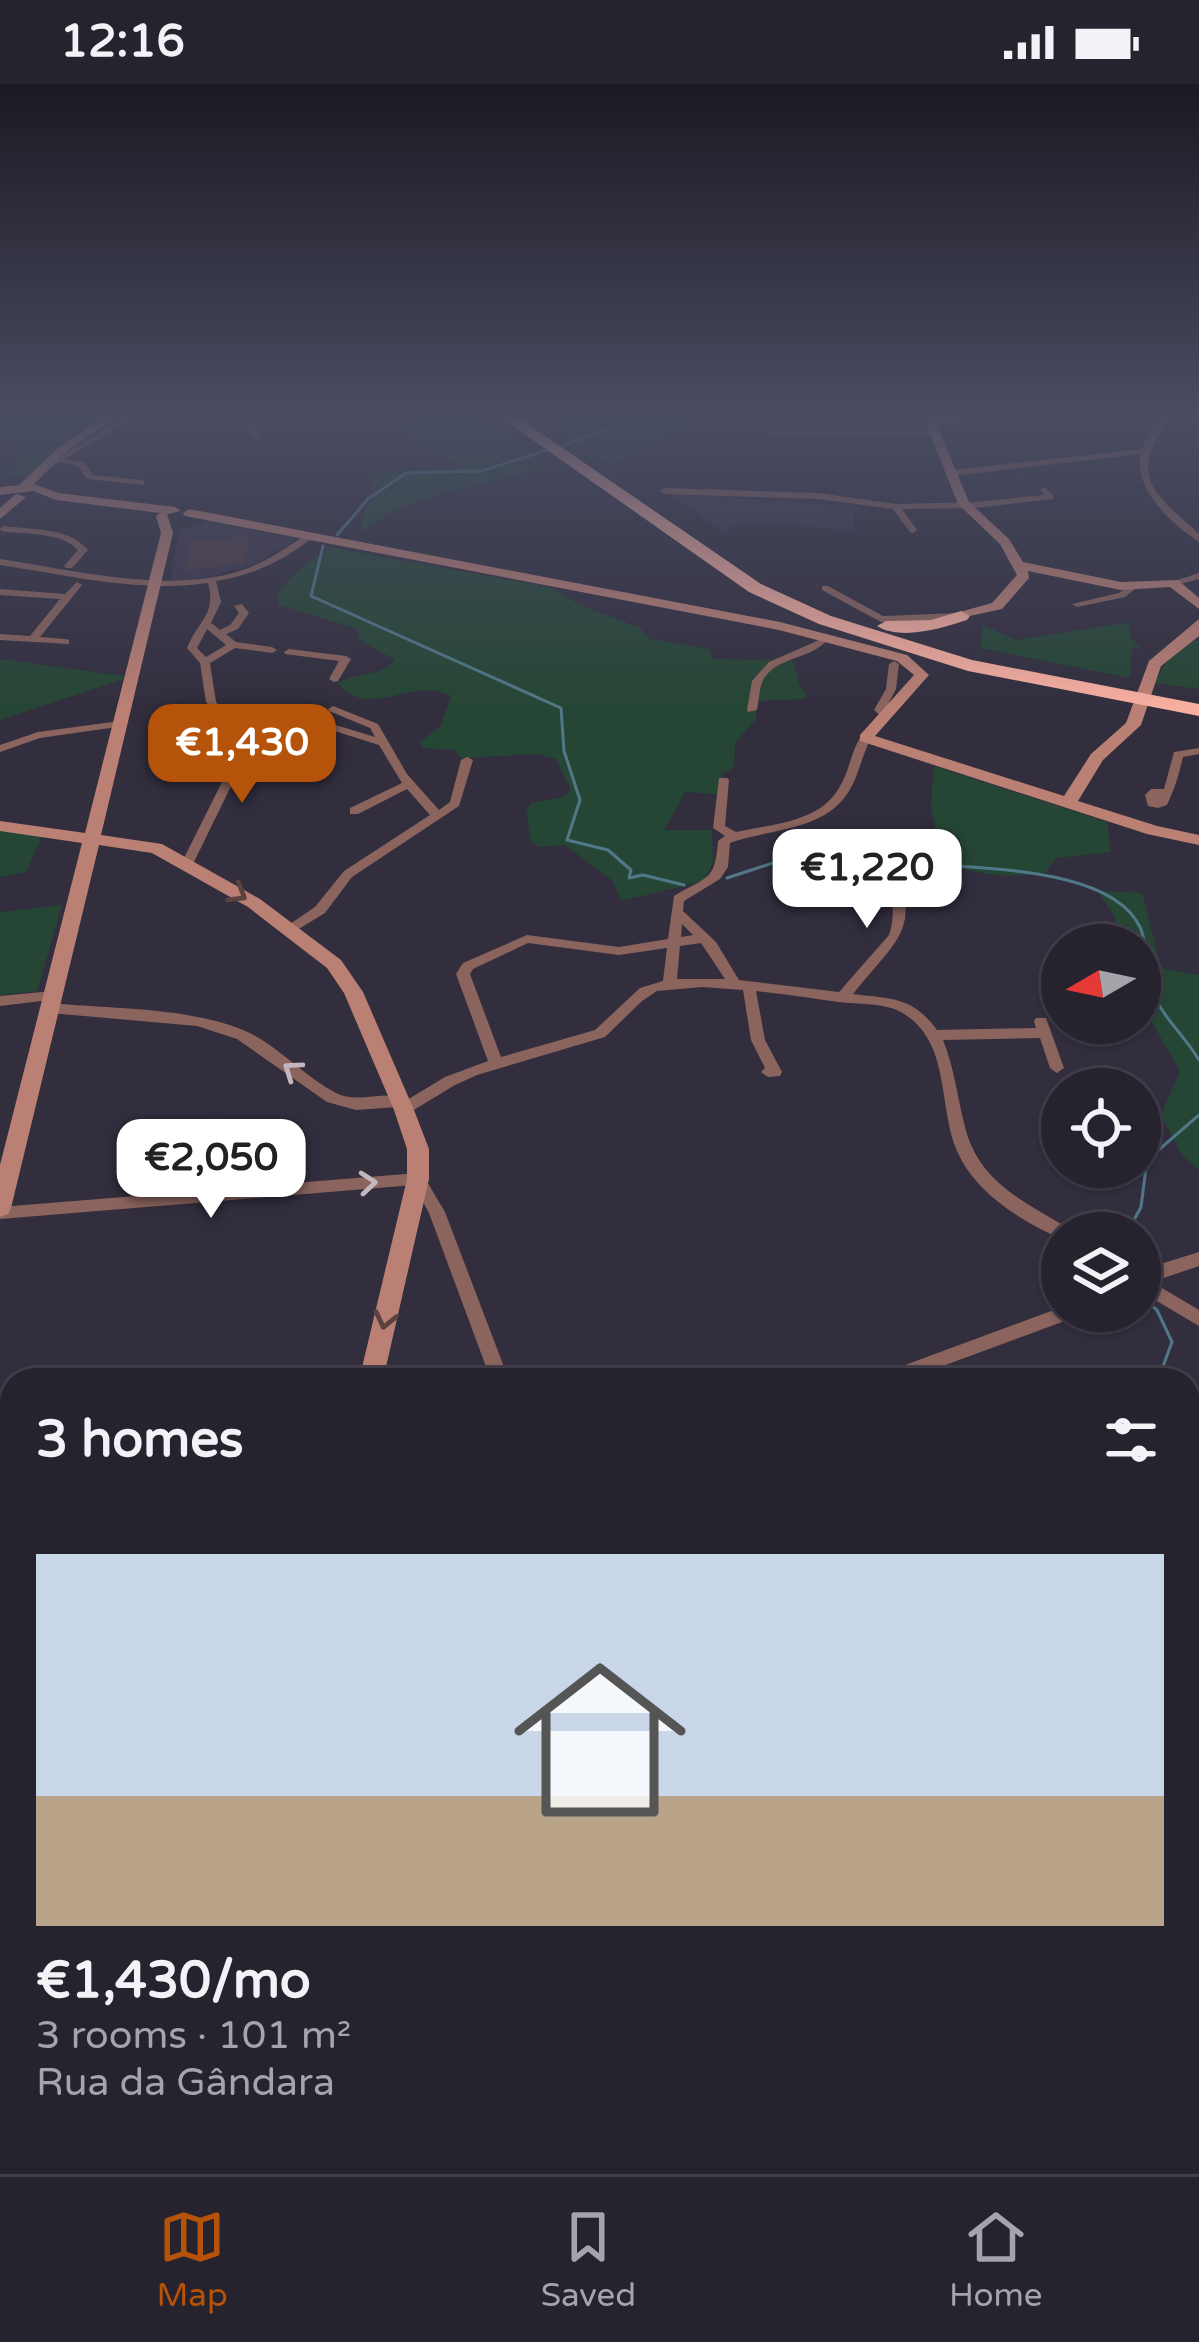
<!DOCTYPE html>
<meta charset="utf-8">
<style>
:root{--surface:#26222e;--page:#2e2a36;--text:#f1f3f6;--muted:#a4a4aa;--line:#423f4a;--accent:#b45309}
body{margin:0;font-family:"Varela Round",sans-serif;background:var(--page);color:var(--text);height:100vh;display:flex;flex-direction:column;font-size:45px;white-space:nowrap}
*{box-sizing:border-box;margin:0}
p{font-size:39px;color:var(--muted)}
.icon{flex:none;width:66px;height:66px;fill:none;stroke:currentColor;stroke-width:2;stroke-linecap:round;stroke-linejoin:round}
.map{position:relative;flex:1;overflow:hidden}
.panel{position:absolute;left:0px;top:1284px;width:1200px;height:807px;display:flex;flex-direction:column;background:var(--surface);border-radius:36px 36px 0 0;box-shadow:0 3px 9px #0004,0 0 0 3px var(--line)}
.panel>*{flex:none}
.needle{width:78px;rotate:261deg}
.controls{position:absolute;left:1041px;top:840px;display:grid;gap:24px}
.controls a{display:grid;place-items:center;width:120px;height:120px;border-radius:50%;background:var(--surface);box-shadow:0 3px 9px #0004,0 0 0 3px var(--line);font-size:60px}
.price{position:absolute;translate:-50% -102px;padding:0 27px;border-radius:24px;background:#fff;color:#222;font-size:39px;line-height:78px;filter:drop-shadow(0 3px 6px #0008)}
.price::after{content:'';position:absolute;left:50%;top:72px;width:36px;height:27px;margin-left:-18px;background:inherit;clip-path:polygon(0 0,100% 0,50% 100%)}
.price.selected{background:var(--accent);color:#fff}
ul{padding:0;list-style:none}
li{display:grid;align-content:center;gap:24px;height:636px;padding:0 36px}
li span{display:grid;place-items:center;height:372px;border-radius:0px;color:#555}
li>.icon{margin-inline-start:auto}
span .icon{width:216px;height:216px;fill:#fffc;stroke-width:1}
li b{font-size:51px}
h2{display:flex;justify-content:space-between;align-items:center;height:144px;padding:0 36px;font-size:51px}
.status{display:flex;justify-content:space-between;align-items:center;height:84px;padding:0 60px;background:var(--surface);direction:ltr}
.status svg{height:33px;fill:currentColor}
.tabs{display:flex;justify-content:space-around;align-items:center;height:168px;border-top:3px solid var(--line);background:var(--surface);font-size:33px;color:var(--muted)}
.tabs a{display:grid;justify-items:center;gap:6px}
.tabs .selected{color:var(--accent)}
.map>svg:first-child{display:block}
.built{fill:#3c364d}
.green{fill:#264635}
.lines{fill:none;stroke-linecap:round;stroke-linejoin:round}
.stream-far1{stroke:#507888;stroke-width:3}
.stream{stroke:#507888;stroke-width:4.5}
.building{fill:#4c3b46}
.street{fill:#8a645d;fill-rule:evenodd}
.secondary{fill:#bb8074;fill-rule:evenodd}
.highway{fill:#f8afa0;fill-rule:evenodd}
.rail-far1{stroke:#b8b5c1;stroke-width:3;stroke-dasharray:12 12;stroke-linecap:butt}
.rail{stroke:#b8b5c1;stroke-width:4.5;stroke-dasharray:32 32;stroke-linecap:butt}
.oneway{stroke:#5a4241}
.oneway2{stroke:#c3b6bc}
</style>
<div class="status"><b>12:16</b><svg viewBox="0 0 49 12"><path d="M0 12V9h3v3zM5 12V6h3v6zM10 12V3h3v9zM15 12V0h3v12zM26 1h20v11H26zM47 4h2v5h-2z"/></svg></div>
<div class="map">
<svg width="1199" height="2090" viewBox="0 0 1199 2090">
<rect width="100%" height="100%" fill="#322e3e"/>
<g class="built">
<polygon points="668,410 855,422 853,447 784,440 733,442 727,450"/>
<polygon points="207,438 290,453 294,457 254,480 197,496 170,496 179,446"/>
<polygon points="214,1034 284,1044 282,1103 172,1110 183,1051 197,1037"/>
</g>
<g class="green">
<polygon points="0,330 109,330 54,366 29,393 3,393 28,355 0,355"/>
<polygon points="411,330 467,330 486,337 547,384 429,413 391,428 361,448 363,431 373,412 372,392 398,386 463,384 409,351 406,336"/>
<polygon points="552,330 706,330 610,381 565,351 562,348 566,346"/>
<path d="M329,463L553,504L579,521L639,543L650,555L710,565L713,575L792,576L800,603L808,610L803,615L756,617V635L735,659L734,683L722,690L717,710L685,708L664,746H712L713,779L704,797L621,817L613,797L565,761L539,763L531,757L526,727L532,719L564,713L571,706L556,675L536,670L461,674L454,666L423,664L419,658L440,643L451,612C413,591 369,638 338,599C358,587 380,594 395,576L360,556L357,545L279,521L277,512L293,491Z"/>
<polygon points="1130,538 1130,553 1141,565 1132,563 1130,594 980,564 983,541 1016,556"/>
<polygon points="1191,557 1199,557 1199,605 1155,599 1168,574"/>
<polygon points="0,575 130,593 0,636"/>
<path d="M934,682L1107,738L1111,768L1056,774L1046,788C1010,796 976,790 942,778L931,721Z"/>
<polygon points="0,747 42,752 26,788 0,793"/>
<polygon points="1098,807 1142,809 1161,884 1199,891 1199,1086 1182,1071 1161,1031 1180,987 1140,917 1140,861 1115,861 1115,833"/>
<polygon points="62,821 37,907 0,911 0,828"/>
<polygon points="1188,2062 1199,2074 1199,2090 987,2090 981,2079 1188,2079"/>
</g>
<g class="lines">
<g class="stream-far1">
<polyline points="560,363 648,330"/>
<polyline points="337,451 368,415 406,389 481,387 551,365"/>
<polyline points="323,462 311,512 561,624 564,667 580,716 567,756 608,766 631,786 629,794 643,791 684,801"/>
<path d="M896,776C959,787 1108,777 1140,843C1149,862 1144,886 1152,907C1162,933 1185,952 1199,976"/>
<polyline points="727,794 773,779 886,775"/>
<polyline points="1127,1149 1141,1123 1147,1076 1199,1031"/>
<polyline points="1141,1213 1157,1226 1172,1258 1158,1296"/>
</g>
<polyline class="stream" points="1188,1865 1199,1869"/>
</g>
<polygon class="building" points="248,453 246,479 186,486 190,457"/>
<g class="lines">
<g class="street">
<polygon points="131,330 141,330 65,375 84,378 93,391 141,396 144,397 144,401 87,395 78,382 59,378 48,385 41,383"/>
<polygon points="241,330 249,330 259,355 253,355"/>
<path d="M1165,330L1172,332C1127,392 1151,406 1199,450V458C1170,438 1135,407 1140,370L952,392L948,389L952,386L1142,365L1148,352Z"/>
<polygon points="773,347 938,347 942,349 938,351 770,351 770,347"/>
<polygon points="1044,403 1053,411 1053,415 975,424 902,425 917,446 913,449 910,448 893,425 818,415 664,410 660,407 664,404 818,409 896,420 975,418 1044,411 1040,406"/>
<path d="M4,442C32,446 68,443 88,466L72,484H66L64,482L78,466C60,447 25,451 1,447L0,444Z"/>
<path d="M305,451L313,453C284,477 253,491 216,497L221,518L211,539L220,546L230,541L239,529L234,522L242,520L249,529L238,545L226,550L236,558L272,563L277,566L272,569L235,564L210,579L216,618L229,633L255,639H329L375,653L370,644L329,627L328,625L333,622L378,640L407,690L439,726L450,718L461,676L467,673L473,676L459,722L352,793L325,829L292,849L287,848L286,845L287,842L315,823L344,787L430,731L407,705L358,730H350V724L402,699L379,661L328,645H259L193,780L191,783H183L181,780L249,644L221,638L206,618L200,579L187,564C197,538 217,530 208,499C139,509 67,491 0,481V475C74,486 167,510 240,487C264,479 284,466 305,451ZM207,545L226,561L206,573L197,564Z"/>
<polygon points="1199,489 1199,495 1173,502 1168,499"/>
<polygon points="77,498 82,501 40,553 65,555 69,556 69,560 0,556 0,550 30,552 60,515 0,511 0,505 65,510"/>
<polygon points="1132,499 1140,501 1125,513 1077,523 1072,520 1119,509"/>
<polygon points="822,502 828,502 883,532 957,529 962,532 957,535 881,538 822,506"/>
<path d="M820,551L829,553C815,576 777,571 763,596C759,604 759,617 757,626L748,628L747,626L752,597L769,578L817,557Z"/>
<polygon points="289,565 346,572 351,575 338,597 334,598 329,595 339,577 285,570 284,568"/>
<polygon points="894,577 899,580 896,605 885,626 889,632 884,635 874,626 886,605 889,580"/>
<polygon points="120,637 124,638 124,642 40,654 0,668 0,661 38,648"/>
<path d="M865,651L871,654C862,671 859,691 849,707C824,748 770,744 730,759L728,783L720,795L684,817L683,827L716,858L739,896L839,908L889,851C898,825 889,797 883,771L889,767L893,768C922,848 899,852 853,910C891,915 912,912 937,946L1036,944L1034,937L1036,934H1046L1064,984L1057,989L1050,984L1040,954L943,956C954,983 957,1011 964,1039C977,1097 1021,1116 1068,1144L1070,1149H1062V1155C1022,1138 976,1109 958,1069C937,1023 952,957 901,928C885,919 857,920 838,918C811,914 784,910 756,907L765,956L782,988L780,992L768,993L761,988L765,984L751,956L743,906L702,903L657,907L642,917L605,953L477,991L455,1001L404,1032L399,1030L397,1026L398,1023L356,1026L327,1018L237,955L197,942L50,929L43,924L50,919C111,925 187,923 243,946C277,960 303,992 336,1009C359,1021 389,1004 407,1016L445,993L488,977L456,890L463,879L527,851L619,863L668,855L674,812C707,792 715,798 718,757L725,752L713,744L719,694H727L729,696L725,742L736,748C771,740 819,739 839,704C849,688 851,668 861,652ZM682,840L693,851L681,853ZM528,859L619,871L667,864L663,897L640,904L595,946L501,973L470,890L473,885ZM701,859L725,895H677L680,862Z"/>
<path d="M1199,664V670L1183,673C1178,694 1175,703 1167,721L1158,724L1148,722L1145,711L1151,705H1164L1174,668Z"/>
<polygon points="53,907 58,909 60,912 58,915 0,922 0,912"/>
<polygon points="418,1089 423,1091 445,1128 509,1296 491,1296 429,1129 414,1101 0,1135 0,1123"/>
<polygon points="1199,1168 1199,1182 1152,1198 1199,1226 1199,1242 1140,1207 1141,1186"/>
<polygon points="1062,1223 1062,1227 1080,1227 1078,1232 905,1296 875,1296 878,1291"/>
<polygon points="1199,1634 1199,1656 1188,1657 1188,1635"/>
<polygon points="0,1733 8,1736 12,1749 12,1813 4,1810 0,1799"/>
<polygon points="56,2079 82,2079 84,2090 58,2090"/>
<polygon points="850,2079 876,2079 881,2090 855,2090"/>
</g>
<g class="secondary">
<polygon points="108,330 121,330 67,367 34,400 58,409 175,423 181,427 167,430 173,449 101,751 162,760 260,815 341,876 363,908 414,1026 429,1065 429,1095 383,1296 359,1296 407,1095 407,1065 394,1026 344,909 327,884 248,823 152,769 99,761 11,1124 8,1130 0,1133 0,1081 82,759 0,747 0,737 85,749 161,449 156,432 160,429 56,416 33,407 0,411 0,403 19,401 59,363"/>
<polygon points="922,330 1015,330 936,339 969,418 1009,455 1023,478 1121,498 1178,496 1199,514 1199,525 1170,503 1121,506 1028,487 1029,494 1002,525 956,535 956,529 992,519 1017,491 1000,460 958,420"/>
<polygon points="1149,330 1199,332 1199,338 1154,333"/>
<polygon points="16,410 26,413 0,435 0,424"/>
<polygon points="189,425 780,538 907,571 929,591 875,652 1064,712 1091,670 1126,639 1149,577 1199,535 1199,552 1161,582 1141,641 1103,676 1078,717 1157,742 1199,751 1199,761 1147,750 860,657 860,651 914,591 897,577 779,546 185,432 183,429"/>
<polygon points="12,1669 12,1706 0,1712 0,1675"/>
<polygon points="453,2079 489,2079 493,2090 457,2090"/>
</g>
<g class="highway">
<polygon points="496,330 513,330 761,500 831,532 972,576 1199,620 1199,632 968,587 819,540 749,508"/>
<path d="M961,527L970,532L967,536C942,544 901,557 877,542L886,537L931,536Z"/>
</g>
<polyline class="rail-far1" points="0,1476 12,1482"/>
<polyline class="rail" points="1188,1614 1199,1615"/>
</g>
<defs><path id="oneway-chevron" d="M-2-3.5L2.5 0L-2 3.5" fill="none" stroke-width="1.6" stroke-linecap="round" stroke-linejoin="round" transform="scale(3)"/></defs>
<g class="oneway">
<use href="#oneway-chevron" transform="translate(238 810) rotate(31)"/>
<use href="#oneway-chevron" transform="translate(385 1236) rotate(103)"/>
</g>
<g class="oneway2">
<use href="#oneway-chevron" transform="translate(292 986) rotate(-145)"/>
<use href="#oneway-chevron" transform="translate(368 1099) rotate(-5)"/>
</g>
<linearGradient id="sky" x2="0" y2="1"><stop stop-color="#1c1922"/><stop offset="0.53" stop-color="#494c63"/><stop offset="1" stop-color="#494c63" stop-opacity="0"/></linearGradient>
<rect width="1199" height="623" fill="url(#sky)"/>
</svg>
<div class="controls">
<a><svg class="needle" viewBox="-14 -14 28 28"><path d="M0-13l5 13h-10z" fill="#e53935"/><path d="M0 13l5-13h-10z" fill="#a4a4aa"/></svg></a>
<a><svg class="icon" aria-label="locate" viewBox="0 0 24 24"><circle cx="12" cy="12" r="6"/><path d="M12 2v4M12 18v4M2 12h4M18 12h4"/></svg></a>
<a><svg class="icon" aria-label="layers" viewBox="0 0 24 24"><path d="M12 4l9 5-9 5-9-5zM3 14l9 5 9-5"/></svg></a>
</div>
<b class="price selected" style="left:242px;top:722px">€1,430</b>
<b class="price" style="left:867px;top:847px">€1,220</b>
<b class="price" style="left:211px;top:1137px">€2,050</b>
<section class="panel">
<h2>3 homes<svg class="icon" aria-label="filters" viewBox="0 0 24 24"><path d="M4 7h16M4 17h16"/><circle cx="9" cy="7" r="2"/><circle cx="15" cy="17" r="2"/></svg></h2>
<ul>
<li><span style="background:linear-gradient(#c9d6e8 65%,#b9a48a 0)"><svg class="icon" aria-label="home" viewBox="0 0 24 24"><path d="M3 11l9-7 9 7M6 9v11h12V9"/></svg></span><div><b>€1,430/mo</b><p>3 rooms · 101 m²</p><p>Rua da Gândara</p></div></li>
</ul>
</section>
</div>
<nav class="tabs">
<a class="selected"><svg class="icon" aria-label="map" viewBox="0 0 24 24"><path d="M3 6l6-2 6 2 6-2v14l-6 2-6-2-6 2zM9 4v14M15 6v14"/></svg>Map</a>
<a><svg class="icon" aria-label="saved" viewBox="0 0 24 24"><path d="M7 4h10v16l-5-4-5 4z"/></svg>Saved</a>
<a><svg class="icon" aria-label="home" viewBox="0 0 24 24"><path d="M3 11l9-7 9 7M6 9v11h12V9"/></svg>Home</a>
</nav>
